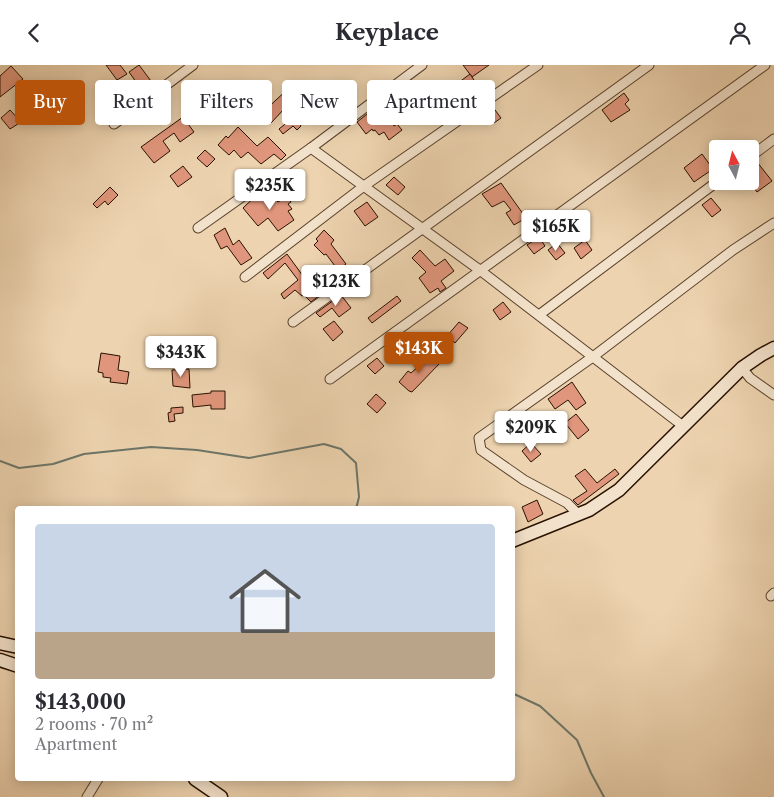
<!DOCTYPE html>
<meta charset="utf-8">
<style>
:root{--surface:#fff;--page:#f2f2f3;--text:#2b2b33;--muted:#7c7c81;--accent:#b45309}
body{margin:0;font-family:"Libre Caslon Text",serif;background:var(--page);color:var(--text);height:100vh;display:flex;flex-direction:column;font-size:19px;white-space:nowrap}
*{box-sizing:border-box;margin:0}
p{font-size:16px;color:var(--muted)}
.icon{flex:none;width:28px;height:28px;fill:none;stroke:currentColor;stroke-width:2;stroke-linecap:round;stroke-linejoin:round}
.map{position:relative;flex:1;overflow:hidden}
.details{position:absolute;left:15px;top:441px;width:500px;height:275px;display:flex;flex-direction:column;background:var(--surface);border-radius:5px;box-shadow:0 2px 12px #0003}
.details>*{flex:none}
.banner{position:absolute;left:15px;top:15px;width:500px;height:45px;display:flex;gap:10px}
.needle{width:32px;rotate:353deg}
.controls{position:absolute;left:709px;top:75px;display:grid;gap:10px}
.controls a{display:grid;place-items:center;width:50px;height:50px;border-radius:5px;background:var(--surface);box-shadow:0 2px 12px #0003;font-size:25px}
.price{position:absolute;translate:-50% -42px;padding:0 11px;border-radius:5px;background:#fff;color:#222;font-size:16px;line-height:32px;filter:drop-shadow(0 1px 2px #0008)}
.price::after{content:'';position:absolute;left:50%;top:30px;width:15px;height:11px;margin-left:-8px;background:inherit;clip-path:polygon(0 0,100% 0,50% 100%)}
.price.current{background:var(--accent);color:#fff}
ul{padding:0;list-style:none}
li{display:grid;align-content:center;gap:10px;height:265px;padding:0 20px}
li span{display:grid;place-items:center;height:155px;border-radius:5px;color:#555}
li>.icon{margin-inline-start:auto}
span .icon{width:90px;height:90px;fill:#fffc;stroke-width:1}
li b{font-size:21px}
.chip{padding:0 18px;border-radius:5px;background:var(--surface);box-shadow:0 2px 12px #0003;font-size:18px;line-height:45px}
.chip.current{background:var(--accent);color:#fff}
header{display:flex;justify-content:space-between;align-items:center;height:65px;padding:0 20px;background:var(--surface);font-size:22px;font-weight:700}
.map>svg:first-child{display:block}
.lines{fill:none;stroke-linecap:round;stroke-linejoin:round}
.stream{stroke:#6c7568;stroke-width:2}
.building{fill:#e0967c;stroke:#291100}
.street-casing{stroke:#5a422c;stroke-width:11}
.secondary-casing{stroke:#291100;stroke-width:15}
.street{stroke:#f3e2cb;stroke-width:9}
.secondary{stroke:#f3e2cb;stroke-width:12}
</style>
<header><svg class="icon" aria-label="back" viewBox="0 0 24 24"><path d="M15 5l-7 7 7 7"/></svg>Keyplace<svg class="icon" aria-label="person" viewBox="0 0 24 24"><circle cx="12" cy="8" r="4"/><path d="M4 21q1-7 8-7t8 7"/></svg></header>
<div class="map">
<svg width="774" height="732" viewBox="0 0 774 732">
<rect width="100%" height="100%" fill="#edd3af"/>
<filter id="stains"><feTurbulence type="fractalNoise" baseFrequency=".004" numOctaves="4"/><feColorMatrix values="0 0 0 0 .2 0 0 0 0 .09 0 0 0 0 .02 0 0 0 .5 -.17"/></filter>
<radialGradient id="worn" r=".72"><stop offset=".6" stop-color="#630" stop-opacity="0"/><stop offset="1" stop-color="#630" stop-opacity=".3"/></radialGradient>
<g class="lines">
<g class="stream">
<polyline points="0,396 19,403 53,399 84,389 151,382 197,385 249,393 324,379 341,384 356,398 359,432 356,444"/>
<polyline points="512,628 540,641 577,675 591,708 604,732"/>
</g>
</g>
<g class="building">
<polygon points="106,0 120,0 127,9 117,15"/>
<polygon points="139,0 151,16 141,24 129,7"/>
<polygon points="463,0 489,0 472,12"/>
<polygon points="11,1 23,14 0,32 0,11"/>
<polygon points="470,9 474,15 469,19 472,23 462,31 454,21"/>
<polygon points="118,15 129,31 120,37 114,30 110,33 108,30 102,35 98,30"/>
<polygon points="290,22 309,42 321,33 325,37 298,57 301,61 297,65 293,61 283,69 279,64 289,56 285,50 288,47 294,52 285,43 271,58 262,48"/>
<polygon points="624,28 629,35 625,39 630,45 611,57 602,45"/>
<polygon points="389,32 398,44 388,52 394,61 397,59 402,65 389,75 384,67 379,70 375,65 373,66 372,64 366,69 357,57"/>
<polygon points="492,41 501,53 494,58 489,52 486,53 482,48"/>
<polygon points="10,45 21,57 10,64 1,53"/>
<polygon points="183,52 194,67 180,77 174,68 163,76 170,86 154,98 141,82"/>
<polygon points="238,62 257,81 268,72 286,90 281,95 274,89 261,99 248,87 241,93 234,85 229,90 218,80 226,71 228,73"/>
<polygon points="205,85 215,94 207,102 197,93"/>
<polygon points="702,89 713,104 694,117 684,103"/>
<polygon points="757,97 772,116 757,127 750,118 750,103"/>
<polygon points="183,101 192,112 178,122 170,111"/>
<polygon points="394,112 405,122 398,130 386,120"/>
<polygon points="501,118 526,153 514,160 506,148 511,145 504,136 492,142 482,129"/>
<polygon points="110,122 118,130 108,140 105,136 97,143 93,139"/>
<polygon points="261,126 266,132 270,128 278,137 287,131 291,137 288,139 292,144 288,146 294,155 278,166 268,153 258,161 243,143"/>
<polygon points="711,133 721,145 712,152 702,140"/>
<polygon points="367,137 378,152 365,161 354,146"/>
<polygon points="225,163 233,180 239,175 252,193 241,200 227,181 221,184 214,170"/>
<polygon points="324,165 334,175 331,179 346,199 338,205 326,189 324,190 314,180 318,176 316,174"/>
<polygon points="539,172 545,181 534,189 527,180"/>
<polygon points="585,175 592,185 581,194 574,183"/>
<polygon points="557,178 565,188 556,195 548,185"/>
<polygon points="420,185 435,201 445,194 454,206 441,216 446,223 440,227 438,223 430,228 419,213 426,207 412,193"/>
<polygon points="287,189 303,211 306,208 316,221 318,218 325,226 311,237 304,230 302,231 295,225 284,234 281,229 298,215 285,198 268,214 263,208"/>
<polygon points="341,230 351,243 339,252 332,243 320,252 316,248"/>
<polygon points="397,231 401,236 372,258 368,253"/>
<polygon points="503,237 511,247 500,255 493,245"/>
<polygon points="334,256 343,267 333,276 323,264"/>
<polygon points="459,257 468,263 455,278 447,271"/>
<polygon points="101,288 120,291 118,305 129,307 127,319 110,317 111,313 103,312 103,308 98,307"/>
<polygon points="431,290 440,298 412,327 409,326 399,317 408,306 411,308"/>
<polygon points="377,293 384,301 375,309 367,301"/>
<polygon points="189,304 190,323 173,321 172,305"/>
<polygon points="572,317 586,338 576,345 568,335 555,344 548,334"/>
<polygon points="211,326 225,326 225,344 211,344 211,340 193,342 192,330 211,328"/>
<polygon points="376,329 386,338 377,348 367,339"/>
<polygon points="183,342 183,348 174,349 175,356 169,357 168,348 171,347 171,343"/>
<polygon points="576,349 589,365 578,374 565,358"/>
<polygon points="531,378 541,389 531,397 522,386"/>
<polygon points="585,404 597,418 615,404 619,409 578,440 573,435 587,426 575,411"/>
<polygon points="537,435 543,449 528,457 522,442"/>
</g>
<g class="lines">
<g class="street-casing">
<g id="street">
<polyline points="114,59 193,0"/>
<polyline points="311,83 481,206 683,361"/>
<polyline points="750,92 774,74"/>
<polyline points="198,163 311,83 422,0"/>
<polyline points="245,212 364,121 538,0"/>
<polyline points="539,250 718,116"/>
<polyline points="293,257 649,0"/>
<polyline points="742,303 750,313 774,330"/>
<polyline points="330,314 765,0"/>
<polyline points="578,449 567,438 524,415 481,385 479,373 594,291 733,185 774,158"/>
<polyline points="771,531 774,528"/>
<polyline points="87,732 98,714"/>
</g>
</g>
<g class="secondary-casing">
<g id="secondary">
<polyline points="512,476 589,445 619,425 742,303 761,290 774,283"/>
<polyline points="0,578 18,582"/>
<polyline points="0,595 18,601"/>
<polyline points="195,714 221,732"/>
</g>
</g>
<use href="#street" class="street"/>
<use href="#secondary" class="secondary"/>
</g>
<rect width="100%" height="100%" filter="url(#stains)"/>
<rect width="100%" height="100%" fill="url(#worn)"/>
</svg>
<div class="controls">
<a><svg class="needle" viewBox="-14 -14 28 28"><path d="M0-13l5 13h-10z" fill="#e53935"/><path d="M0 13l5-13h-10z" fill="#7c7c81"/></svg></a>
</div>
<b class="price" style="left:270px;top:146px">$235K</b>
<b class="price" style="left:556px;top:187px">$165K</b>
<b class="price" style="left:336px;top:242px">$123K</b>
<b class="price current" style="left:419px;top:309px">$143K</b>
<b class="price" style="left:181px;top:313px">$343K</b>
<b class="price" style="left:531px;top:388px">$209K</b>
<div class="banner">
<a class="chip current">Buy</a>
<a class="chip">Rent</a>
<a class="chip">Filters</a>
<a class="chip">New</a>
<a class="chip">Apartment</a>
</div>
<section class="details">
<ul>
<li><span style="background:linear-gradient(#c9d6e8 70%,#b9a48a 0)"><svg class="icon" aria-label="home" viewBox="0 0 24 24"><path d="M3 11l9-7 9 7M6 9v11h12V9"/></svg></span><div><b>$143,000</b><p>2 rooms · 70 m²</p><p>Apartment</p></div></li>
</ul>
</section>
</div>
